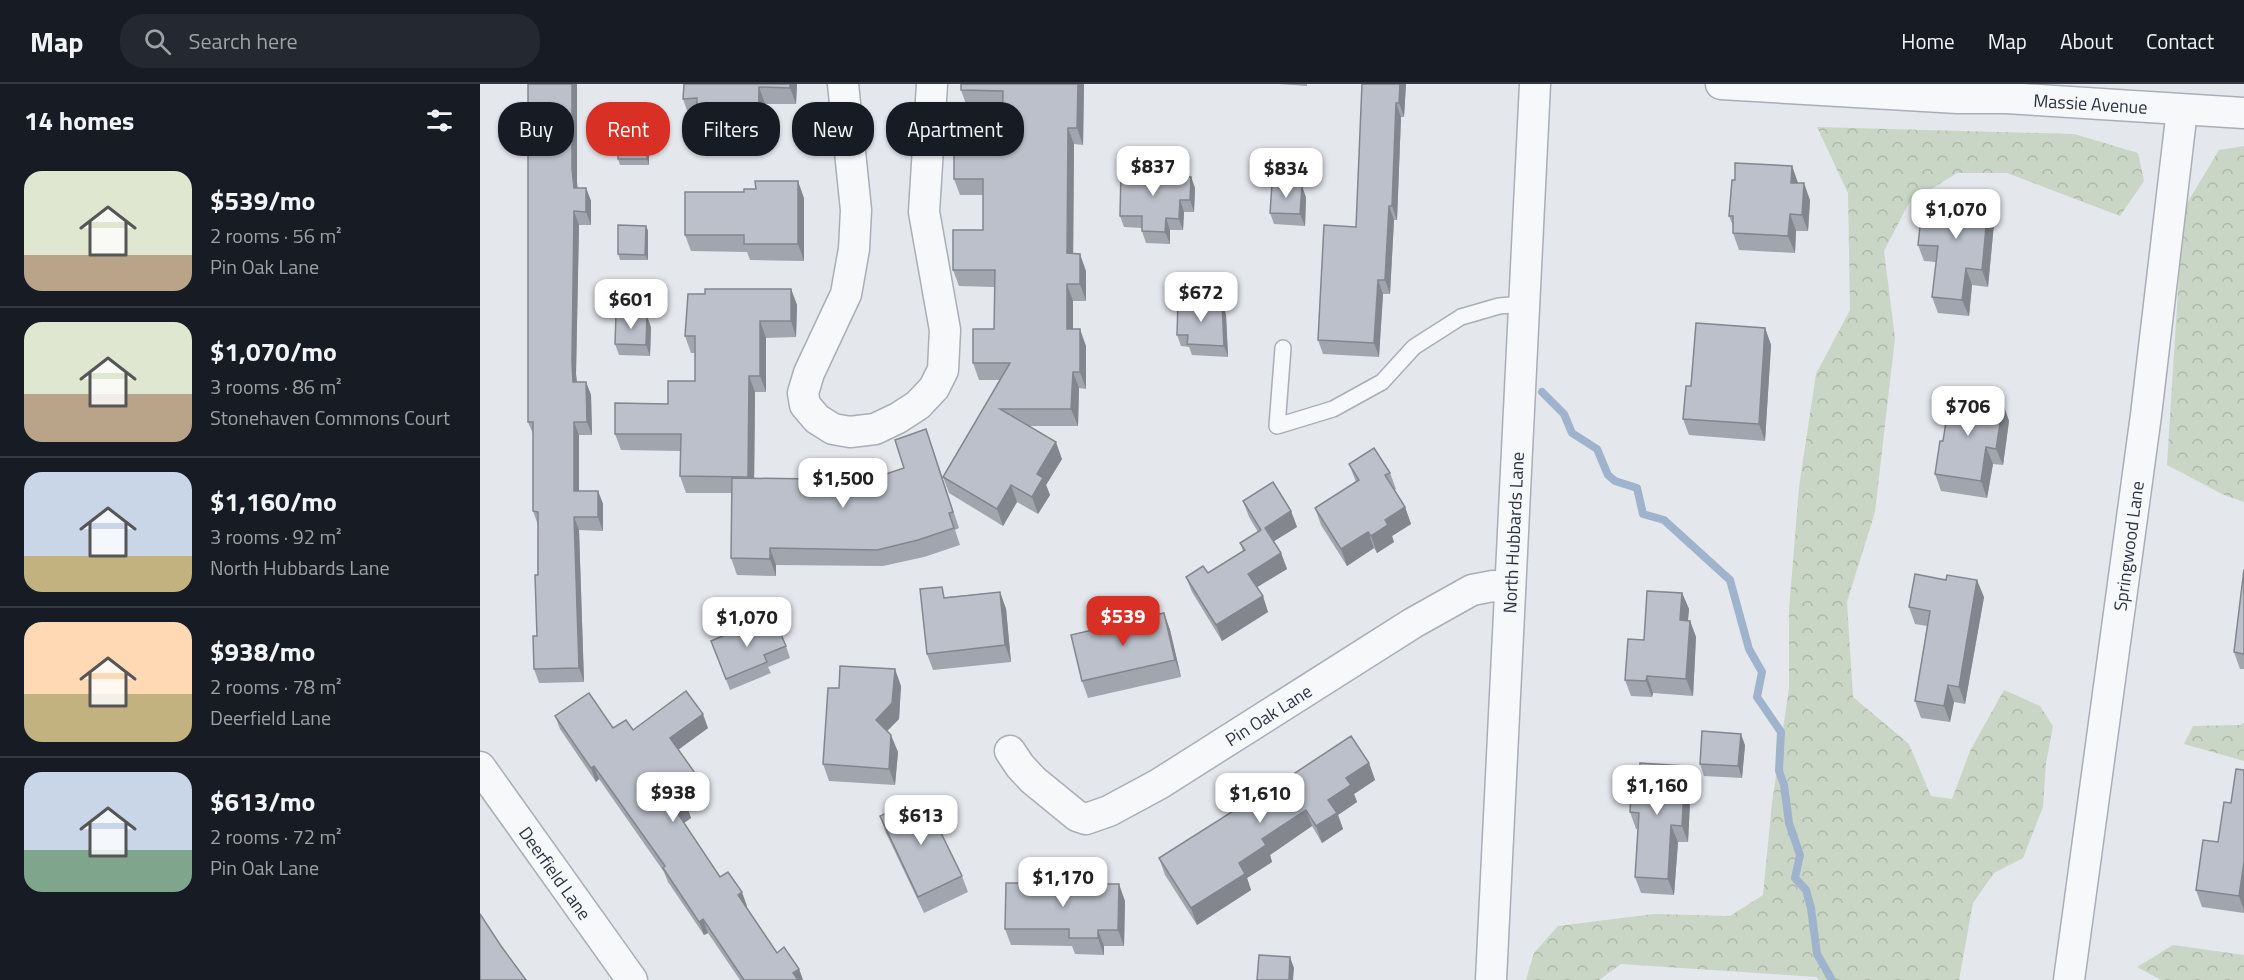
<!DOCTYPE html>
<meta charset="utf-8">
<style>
:root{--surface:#171b24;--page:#242831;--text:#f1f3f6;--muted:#9ea1a6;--line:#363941;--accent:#d93025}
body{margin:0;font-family:"Titillium Web",sans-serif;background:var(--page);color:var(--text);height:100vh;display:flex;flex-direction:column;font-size:22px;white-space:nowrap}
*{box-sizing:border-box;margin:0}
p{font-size:20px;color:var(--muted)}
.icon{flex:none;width:33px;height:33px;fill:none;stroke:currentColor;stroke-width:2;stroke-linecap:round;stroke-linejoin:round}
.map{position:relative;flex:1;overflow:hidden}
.drawer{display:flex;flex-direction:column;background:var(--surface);width:480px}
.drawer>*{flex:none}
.hud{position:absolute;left:18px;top:18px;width:570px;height:54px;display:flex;gap:12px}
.price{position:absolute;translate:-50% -51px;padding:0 14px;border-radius:12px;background:#fff;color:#222;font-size:20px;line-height:39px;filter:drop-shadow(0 2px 3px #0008)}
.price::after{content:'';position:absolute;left:50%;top:36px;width:18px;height:14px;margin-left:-9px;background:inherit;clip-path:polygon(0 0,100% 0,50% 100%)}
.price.selected{background:var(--accent);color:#fff}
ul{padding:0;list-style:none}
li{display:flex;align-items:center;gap:18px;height:150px;padding:0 24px}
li+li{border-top:2px solid var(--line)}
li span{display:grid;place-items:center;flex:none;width:168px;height:120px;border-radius:18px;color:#555}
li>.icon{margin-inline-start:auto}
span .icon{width:72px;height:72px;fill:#fffc;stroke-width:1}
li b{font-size:26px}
h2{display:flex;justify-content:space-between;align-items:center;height:72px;padding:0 24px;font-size:26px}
.pill{padding:0 21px;border-radius:24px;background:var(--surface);box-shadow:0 2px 4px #0004;font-size:21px;line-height:54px}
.pill.selected{background:var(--accent);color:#fff}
header{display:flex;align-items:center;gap:36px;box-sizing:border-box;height:84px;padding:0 30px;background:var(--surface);border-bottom:2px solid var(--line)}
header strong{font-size:28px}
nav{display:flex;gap:33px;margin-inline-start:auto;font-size:21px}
.search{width:420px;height:54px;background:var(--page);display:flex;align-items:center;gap:15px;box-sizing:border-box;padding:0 21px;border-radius:24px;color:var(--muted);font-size:22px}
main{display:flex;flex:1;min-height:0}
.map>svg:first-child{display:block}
.forest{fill:url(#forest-crowns)}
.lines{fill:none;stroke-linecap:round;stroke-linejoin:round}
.stream{stroke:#9fb4cc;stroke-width:8}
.service-casing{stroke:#a9aeb7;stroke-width:18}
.minor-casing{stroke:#a9aeb7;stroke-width:33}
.service{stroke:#f7f8fa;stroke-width:15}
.minor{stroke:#f7f8fa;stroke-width:30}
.wall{fill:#a1a5ae}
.shaded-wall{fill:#83868d}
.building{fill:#bbc0ca;stroke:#83868d;stroke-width:1.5}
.labels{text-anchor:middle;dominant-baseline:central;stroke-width:6;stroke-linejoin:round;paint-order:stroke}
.street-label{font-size:18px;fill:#2b3445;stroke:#f4f6f9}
</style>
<header>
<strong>Map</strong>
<div class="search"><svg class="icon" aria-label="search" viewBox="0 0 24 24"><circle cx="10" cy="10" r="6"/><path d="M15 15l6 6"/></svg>Search here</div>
<nav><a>Home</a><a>Map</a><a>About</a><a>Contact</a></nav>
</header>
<main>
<section class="drawer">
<h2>14 homes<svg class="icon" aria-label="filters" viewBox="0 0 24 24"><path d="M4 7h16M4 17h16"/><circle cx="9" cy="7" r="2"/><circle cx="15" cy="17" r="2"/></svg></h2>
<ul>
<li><span style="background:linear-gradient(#dfe7d0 70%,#b9a48a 0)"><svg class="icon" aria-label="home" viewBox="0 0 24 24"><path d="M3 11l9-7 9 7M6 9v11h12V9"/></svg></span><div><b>$539/mo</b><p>2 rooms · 56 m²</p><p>Pin Oak Lane</p></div></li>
<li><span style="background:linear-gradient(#dfe7d0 60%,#b9a48a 0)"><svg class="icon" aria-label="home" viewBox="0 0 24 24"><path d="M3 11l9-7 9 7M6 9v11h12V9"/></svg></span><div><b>$1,070/mo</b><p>3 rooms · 86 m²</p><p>Stonehaven Commons Court</p></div></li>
<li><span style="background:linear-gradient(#c9d6e8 70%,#c2b280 0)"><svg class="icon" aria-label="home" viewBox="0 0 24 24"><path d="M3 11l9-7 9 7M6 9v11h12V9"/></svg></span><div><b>$1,160/mo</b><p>3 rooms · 92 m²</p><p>North Hubbards Lane</p></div></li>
<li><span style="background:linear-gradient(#ffd9b3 60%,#c2b280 0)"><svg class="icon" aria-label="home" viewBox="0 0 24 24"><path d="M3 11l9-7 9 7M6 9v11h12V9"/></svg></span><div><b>$938/mo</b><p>2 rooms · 78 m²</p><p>Deerfield Lane</p></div></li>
<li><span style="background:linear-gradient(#c9d6e8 65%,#7fa58c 0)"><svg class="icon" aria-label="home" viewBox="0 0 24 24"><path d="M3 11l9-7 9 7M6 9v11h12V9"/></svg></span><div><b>$613/mo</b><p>2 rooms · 72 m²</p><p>Pin Oak Lane</p></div></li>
</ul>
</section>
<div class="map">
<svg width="1764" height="896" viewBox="0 0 1764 896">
<defs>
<pattern id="forest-crowns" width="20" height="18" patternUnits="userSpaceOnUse" patternTransform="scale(1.5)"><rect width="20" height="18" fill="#c9d6c5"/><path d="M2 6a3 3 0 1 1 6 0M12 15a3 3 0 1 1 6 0" fill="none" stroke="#adb8ab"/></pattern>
</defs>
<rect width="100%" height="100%" fill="#e4e7ec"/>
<g class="forest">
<polygon points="1337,43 1594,50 1658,69 1664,97 1640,132 1527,89 1477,89 1429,119 1404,167 1415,254 1395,428 1367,518 1373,613 1429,660 1451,712 1472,715 1490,667 1524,606 1560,622 1573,642 1566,679 1563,723 1543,774 1514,789 1493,819 1479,896 1338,896 1337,893 1141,880 1119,896 1046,896 1054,869 1078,842 1174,830 1250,832 1283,811 1292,719 1309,604 1309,526 1319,403 1336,290 1370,226 1368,109"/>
<polygon points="1764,62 1764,418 1744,411 1687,381 1703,126 1739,66"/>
<polygon points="1764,639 1764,677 1704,660 1713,642 1760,641"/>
<polygon points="1693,861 1764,871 1764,896 1681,896 1657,883"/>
</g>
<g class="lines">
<polyline class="stream" points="1062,308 1084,330 1092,349 1117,365 1128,391 1135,397 1157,404 1163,430 1184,436 1250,496 1269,565 1282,588 1277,613 1301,648 1299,687 1304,701 1309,739 1320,771 1315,794 1326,806 1331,824 1337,870 1352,896"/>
<g class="service-casing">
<polyline id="service" points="803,264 797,342 853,325 902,298 934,263 981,233 1019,222 1044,220"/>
</g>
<g class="minor-casing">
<g id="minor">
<polyline points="363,0 376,126 374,165 366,210 329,289 323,309 325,321 337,335 353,345 370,348 395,345 418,334 438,321 454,304 463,286 465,246 444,128 452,0"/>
<path id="s1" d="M1241,0L1478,14H1526L1764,29"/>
<path id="s2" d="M530,667L540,682L553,696L597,732L606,735L629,727L679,700L933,539L992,506L1013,502L1030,503"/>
<path id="s3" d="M0,683L152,896"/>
<path id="s4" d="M1011,896L1055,0"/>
<path id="s5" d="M1589,896L1666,331L1702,26"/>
</g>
</g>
<use href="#service" class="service"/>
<use href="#minor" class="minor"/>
</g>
<g class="wall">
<polygon points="48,0 97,0 97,104 106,104 111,117 111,141 99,141 96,290 97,298 106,298 111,311 112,351 99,351 99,407 118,407 123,420 123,447 99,446 104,598 59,599 54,585 57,552 58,441 53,427 53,350 48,338"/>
<polygon points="204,0 317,0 316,20 285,20 284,68 223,68 217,51 217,31 209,32 203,15"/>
<polygon points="604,0 603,61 594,60 593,170 606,187 606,217 593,217 593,245 606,262 606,305 599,304 598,342 548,342 582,375 566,401 570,411 558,430 537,418 523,442 469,409 463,393 520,296 499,296 493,279 514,245 514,203 479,202 473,186 503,146 503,111 480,111 474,95 522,61 523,23 487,23 481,6"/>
<polygon points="799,0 827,0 827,2"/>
<polygon points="882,0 926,0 924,33 921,33 917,136 914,136 910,210 903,210 899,273 843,270 838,256 876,143"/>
<polygon points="167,47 169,53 169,81 140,81 138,75"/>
<polygon points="1312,82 1318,99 1330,116 1328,147 1316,147 1315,169 1259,166 1253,149 1253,142 1249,132 1255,96"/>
<polygon points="702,93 711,93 715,104 714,128 704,128 703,146 690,146 690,160 666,159 662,147 662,144 644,143 640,132"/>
<polygon points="1509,112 1515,129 1508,203 1492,201 1489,232 1458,229 1452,213 1456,178 1444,177 1438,161 1456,134"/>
<polygon points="826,113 825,142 794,140 790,129"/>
<polygon points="324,114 324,177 270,176 267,168 211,167 205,151"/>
<polygon points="166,142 168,147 168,176 140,176 138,170"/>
<polygon points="311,205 317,221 316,253 286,254 286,308 275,308 274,394 337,395 339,400 376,400 424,384 452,362 479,444 475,446 480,461 444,473 403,482 296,481 296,492 257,491 251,474 252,409 206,409 200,392 201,367 141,366 135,350 188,320 215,297 215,269 211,269 205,252"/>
<polygon points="742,219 746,231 748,273 712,271 709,263 701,262 697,251"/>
<polygon points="171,243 170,272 139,271 135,260"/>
<polygon points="1285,244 1291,261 1285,357 1209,351 1203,335 1211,302"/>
<polygon points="1523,320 1529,337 1523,381 1513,380 1507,414 1461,407 1455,390 1463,357"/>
<polygon points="869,380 910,389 916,405 914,406 925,423 931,440 912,452 914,458 897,469 894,464 867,482 841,441 835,424 876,398"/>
<polygon points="763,417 811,427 817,443 794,457 801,469 807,485 777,503 788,528 742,557 712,508 706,493 728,489 763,467 760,459 778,448 769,433"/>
<polygon points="1764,485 1764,585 1760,585 1754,568"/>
<polygon points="520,508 526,525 531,578 453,586 447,570 466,513"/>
<polygon points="1202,509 1209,525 1208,537 1210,537 1216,553 1213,612 1173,609 1172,613 1151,612 1145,596 1164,556"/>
<polygon points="1504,513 1485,620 1474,618 1470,638 1441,634 1435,617 1447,542 1435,540 1429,523"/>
<polygon points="684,529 690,546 701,593 608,614 602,597"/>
<polygon points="273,547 306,562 310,574 288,583 291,589 250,606 231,557"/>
<polygon points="421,602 419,635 407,647 418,668 415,701 349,697 343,680 359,604"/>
<polygon points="75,632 133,644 153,646 228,644 198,666 225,710 207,723 211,734 204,739 240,793 267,822 266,823 297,869 319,885 323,896 260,896 228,849 224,851 188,798 184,788 119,695 116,698 80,645"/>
<polygon points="1265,661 1262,694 1224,692 1220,680"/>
<polygon points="889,679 895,696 874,710 877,718 858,731 863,745 842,759 832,742 790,771 792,778 767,794 771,806 717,841 685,791 679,774 762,724"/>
<polygon points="1205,682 1211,698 1208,758 1198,758 1194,811 1161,809 1155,793 1158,745 1156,745 1150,728 1159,696"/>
<polygon points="1764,686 1764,829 1722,823 1716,806 1738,758 1751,719"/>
<polygon points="400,732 482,792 488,808 444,829 406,749"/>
<polygon points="565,799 566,803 645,817 644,862 624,862 624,871 595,870 592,862 531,861 525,845"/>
</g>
<g class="shaded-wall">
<polygon points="92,0 97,0 97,98 99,117 94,104 92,85"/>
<polygon points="310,0 317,0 316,20 310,4"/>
<polygon points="598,0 604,0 603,61 597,44"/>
<polygon points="920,0 926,0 924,33 919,19"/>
<polygon points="279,3 285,20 284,68 278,51"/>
<polygon points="916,19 921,33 917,136 912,122"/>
<polygon points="588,44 594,60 593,186 587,169"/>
<polygon points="167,47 169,53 169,81 167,75"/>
<polygon points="1312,82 1318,99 1311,99"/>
<polygon points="711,93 715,104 714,128 710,116"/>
<polygon points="318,97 324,114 324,177 318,160"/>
<polygon points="1324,99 1330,116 1328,147 1322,131"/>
<polygon points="822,102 826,113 825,142 820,130"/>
<polygon points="106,104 111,117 111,141 106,128"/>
<polygon points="1509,112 1515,129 1508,203 1502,186"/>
<polygon points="700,116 704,128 703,146 699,135"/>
<polygon points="909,122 914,136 910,210 905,196"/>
<polygon points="94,127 99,141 96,290 98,311 93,298 92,277"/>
<polygon points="1310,130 1316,147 1315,169 1308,152"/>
<polygon points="686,134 690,146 690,160 685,148"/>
<polygon points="166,142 168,147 168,176 165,171"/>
<polygon points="600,170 606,187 606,217 600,200"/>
<polygon points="1486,184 1492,201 1489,232 1482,216"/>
<polygon points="898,196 903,210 899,273 894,259"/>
<polygon points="587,200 593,217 593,262 587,245"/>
<polygon points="311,205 317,221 316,253 311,237"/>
<polygon points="742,219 746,231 748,273 744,262"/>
<polygon points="167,232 171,243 170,272 166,261"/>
<polygon points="280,237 286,254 286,308 280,292"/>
<polygon points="1285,244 1291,261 1285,357 1279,340"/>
<polygon points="600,245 606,262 606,305 600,288"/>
<polygon points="593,288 599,304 598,342 591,325"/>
<polygon points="269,292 275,308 274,409 268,393"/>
<polygon points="106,298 111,311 112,351 107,338"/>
<polygon points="1523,320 1529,337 1523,381 1516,365"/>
<polygon points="94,338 99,351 99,420 94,407"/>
<polygon points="576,358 582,375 566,401 570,411 558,430 552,413 557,390"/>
<polygon points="1506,363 1513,380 1507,414 1501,397"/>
<polygon points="531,401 537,418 523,442 517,425"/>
<polygon points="118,407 123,420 123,447 118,433"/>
<polygon points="925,423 931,440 912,452 914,458 897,469 891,452 905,436"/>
<polygon points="811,427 817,443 791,459 785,444"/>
<polygon points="94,433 99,446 104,598 99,584"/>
<polygon points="888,448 894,464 867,482 861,465"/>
<polygon points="290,464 296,481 296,492 290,475"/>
<polygon points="801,469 807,485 774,505 768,490"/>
<polygon points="1497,496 1504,513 1485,620 1479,603"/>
<polygon points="520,508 526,525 531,578 525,561"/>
<polygon points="1202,509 1209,525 1206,553 1200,536"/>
<polygon points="783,512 788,528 742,557 736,541"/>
<polygon points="684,529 690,546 701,593 695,576"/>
<polygon points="1210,537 1216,553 1213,612 1206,595"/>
<polygon points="415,585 421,602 419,635 402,652 396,636"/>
<polygon points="1167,592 1173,609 1172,613 1166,597"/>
<polygon points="1468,601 1474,618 1470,638 1464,622"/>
<polygon points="223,630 228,644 195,668 190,654"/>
<polygon points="1261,650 1265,661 1262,694 1258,682"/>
<polygon points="411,651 418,668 415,701 409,685"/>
<polygon points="889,679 895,696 874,710 877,718 858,731 863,745 842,759 836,742 848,716 866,694"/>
<polygon points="114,682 119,695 116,698 111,684"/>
<polygon points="1205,682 1211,698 1208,758 1202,742"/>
<polygon points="220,696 225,710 207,723 211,734 201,741 196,727 199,711"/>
<polygon points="826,726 832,742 790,771 792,778 767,794 771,806 717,841 711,824 782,755"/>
<polygon points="1191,741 1198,758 1194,811 1188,795"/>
<polygon points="1764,778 1764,826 1759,812"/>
<polygon points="639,800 645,817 644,862 638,846"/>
<polygon points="262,808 267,822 263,825 258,811"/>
<polygon points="223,835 228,849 224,851 219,838"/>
<polygon points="618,846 624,862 624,871 618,854"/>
<polygon points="810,873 814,884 813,896 809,896"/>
<polygon points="319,885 323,896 316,896 313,889"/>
</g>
<g class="building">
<polygon points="48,0 92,0 92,85 94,104 106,104 106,128 94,127 92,277 93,298 106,298 107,338 94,338 94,407 118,407 118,433 94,433 99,584 54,585 53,552 57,552 55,491 58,491 58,428 53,427 53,338 48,338"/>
<polygon points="204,0 310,0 310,4 279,3 278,51 217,51 217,14 203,15"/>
<polygon points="481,0 598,0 597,44 588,44 587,169 600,170 600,200 587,200 587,245 600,245 600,288 593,288 591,325 520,325 576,358 557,390 563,394 552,413 531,401 517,425 463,393 530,279 493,279 493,245 514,245 515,186 473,186 473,146 503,146 503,95 474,95 474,61 522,61 523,7 481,6"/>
<polygon points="882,0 920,0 919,19 916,19 912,122 909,122 905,196 898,196 894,259 838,256 844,141 876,143"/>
<rect x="138" y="47" width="29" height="28"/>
<polygon points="1255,79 1312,82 1311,99 1324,99 1322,131 1310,130 1308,152 1253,149 1253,132 1249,132 1252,96 1255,96"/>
<polygon points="641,88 700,89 700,93 711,93 710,116 700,116 699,135 686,134 685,148 662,147 662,132 640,132"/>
<polygon points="275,97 318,97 318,160 264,160 264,151 205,151 205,108 264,108 264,105 276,105"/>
<polygon points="792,100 822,102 820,130 790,129"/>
<polygon points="1458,107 1509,112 1502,186 1486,184 1482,216 1452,213 1458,162 1438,161 1441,133 1456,134"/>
<polygon points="138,141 166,142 165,171 138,170"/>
<polygon points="225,205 311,205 311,237 280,237 280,292 269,292 268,393 200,392 201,350 135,350 135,319 188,320 188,297 215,297 215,252 205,252 208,210 225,210"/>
<polygon points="698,217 742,219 744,262 707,260 708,251 697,251"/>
<polygon points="136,231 167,232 166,261 135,260"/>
<polygon points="1216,239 1285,244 1279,340 1203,335 1206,302 1211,302"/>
<polygon points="1470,312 1523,320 1516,365 1506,363 1501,397 1455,390 1460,357 1463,357"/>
<polygon points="446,345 473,428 469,429 474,444 438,456 397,466 290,464 290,475 251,474 252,394 337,395 337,400 376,400 424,384 415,356"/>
<polygon points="894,364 910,389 905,391 925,423 905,436 908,441 891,452 888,448 861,465 835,424 879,396 869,380"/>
<polygon points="793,398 811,427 785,444 801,469 768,490 783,512 736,541 706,493 723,482 728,489 765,466 760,459 781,446 763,417"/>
<polygon points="1764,485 1764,570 1754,568"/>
<polygon points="1435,490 1466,496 1467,491 1497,496 1479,603 1468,601 1464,622 1435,617 1450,527 1429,523"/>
<polygon points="462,503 464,514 520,508 525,561 447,570 440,505"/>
<polygon points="1167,507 1202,509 1200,536 1210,537 1206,595 1167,592 1166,597 1145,596 1148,555 1164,556"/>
<polygon points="684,529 695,576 602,597 591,551"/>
<polygon points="295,537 306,562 284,571 287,578 246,595 231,557 271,540 273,547"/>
<polygon points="360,582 415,585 412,619 396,636 411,651 409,685 343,680 348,604 359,604"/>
<polygon points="206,607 223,630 190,654 220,696 199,711 206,720 196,727 240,793 248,788 262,808 258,811 297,869 304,863 319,885 313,889 318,896 264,896 223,835 219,838 183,784 185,782 114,682 111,684 75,632 109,609 133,644 146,636 153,646"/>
<polygon points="1222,647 1261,650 1258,682 1220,680"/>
<polygon points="871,652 889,679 866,694 871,701 848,716 857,729 836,742 826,726 782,755 786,761 759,779 765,790 711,824 679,774 761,722 762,724"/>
<polygon points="1160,679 1205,682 1202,742 1191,741 1188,795 1155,793 1159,729 1150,728 1152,696 1159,696"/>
<polygon points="1756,685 1764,686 1764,778 1759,812 1716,806 1723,756 1738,758 1744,718 1751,719"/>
<polygon points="443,712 482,792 438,813 400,732"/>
<polygon points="526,799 565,799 564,803 611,804 611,800 639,800 638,846 618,846 618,854 589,854 589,845 525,845"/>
<polygon points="0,830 21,862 46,896 0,896"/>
<polygon points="779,871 810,873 809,896 777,896"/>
</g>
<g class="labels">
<g class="street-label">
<text stroke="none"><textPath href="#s1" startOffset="370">Massie Avenue</textPath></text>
<text stroke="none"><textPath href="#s4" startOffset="448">North Hubbards Lane</textPath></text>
<text stroke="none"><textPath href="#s5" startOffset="438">Springwood Lane</textPath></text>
<text stroke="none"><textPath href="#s2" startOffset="314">Pin Oak Lane</textPath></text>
<text stroke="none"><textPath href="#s3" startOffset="130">Deerfield Lane</textPath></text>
</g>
</g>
</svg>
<b class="price" style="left:673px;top:113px">$837</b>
<b class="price" style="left:806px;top:115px">$834</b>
<b class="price" style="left:1476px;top:156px">$1,070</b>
<b class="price" style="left:721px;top:239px">$672</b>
<b class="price" style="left:151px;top:246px">$601</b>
<b class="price" style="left:1488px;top:353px">$706</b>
<b class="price" style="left:363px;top:425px">$1,500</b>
<b class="price selected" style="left:643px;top:563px">$539</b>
<b class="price" style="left:267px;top:564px">$1,070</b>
<b class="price" style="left:1177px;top:732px">$1,160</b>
<b class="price" style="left:193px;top:739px">$938</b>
<b class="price" style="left:780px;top:740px">$1,610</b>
<b class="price" style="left:441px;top:762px">$613</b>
<b class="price" style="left:583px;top:824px">$1,170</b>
<div class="hud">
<a class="pill">Buy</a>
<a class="pill selected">Rent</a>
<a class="pill">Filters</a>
<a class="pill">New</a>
<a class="pill">Apartment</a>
</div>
</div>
</main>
